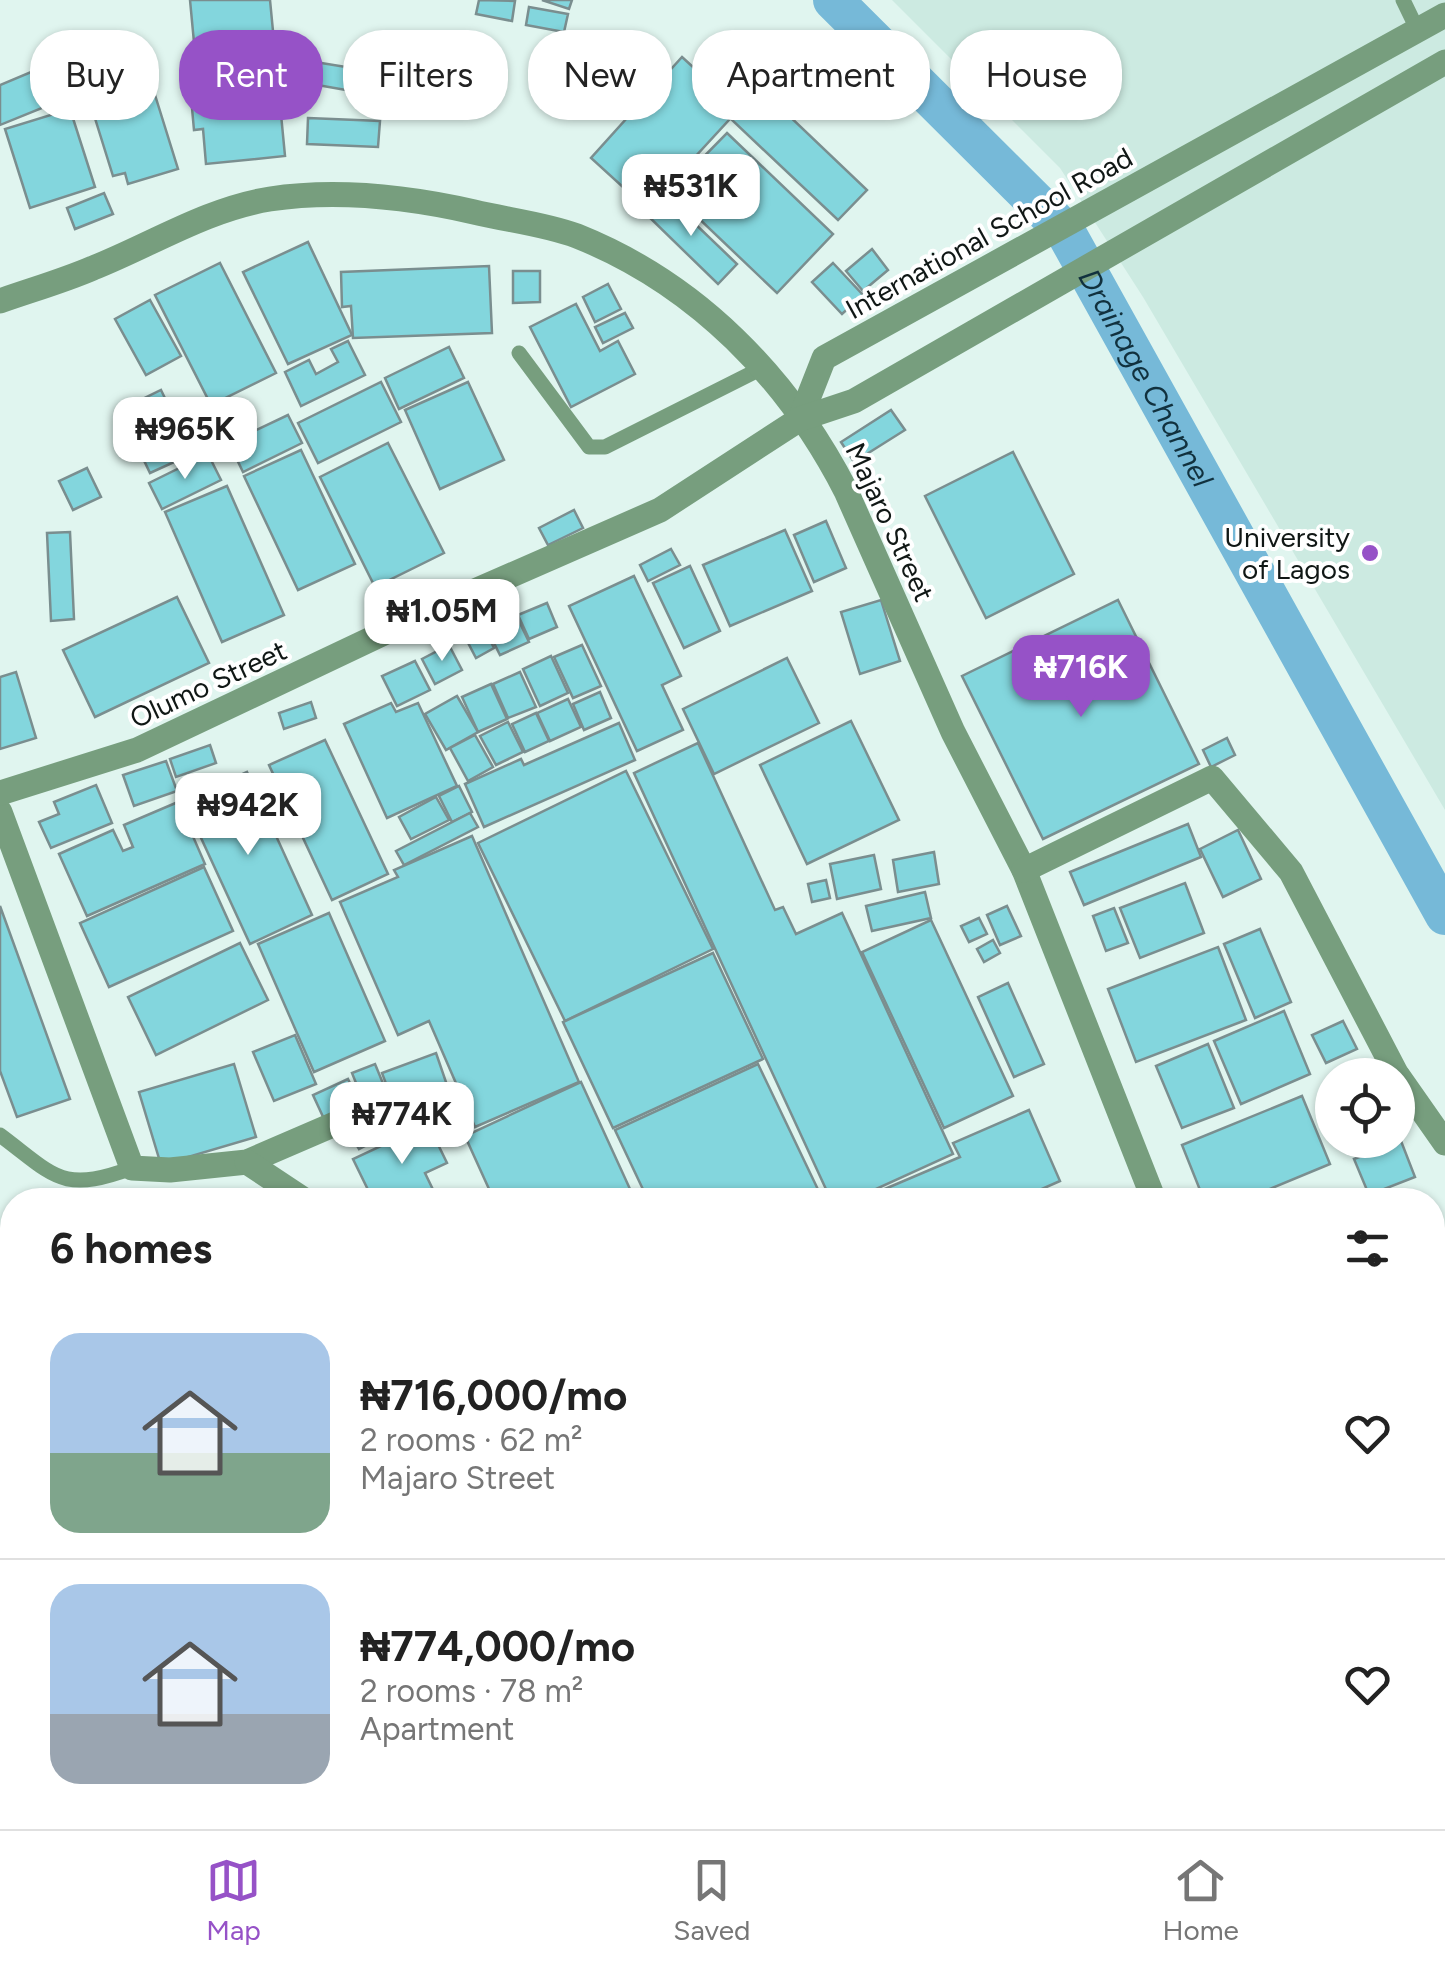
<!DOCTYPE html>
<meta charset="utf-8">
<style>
:root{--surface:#fff;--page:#f6f6f6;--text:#222;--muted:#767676;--line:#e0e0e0;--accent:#9652c7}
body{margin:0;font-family:Figtree,sans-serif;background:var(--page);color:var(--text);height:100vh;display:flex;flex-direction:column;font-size:38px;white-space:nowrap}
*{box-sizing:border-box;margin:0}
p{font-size:32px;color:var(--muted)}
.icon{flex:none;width:55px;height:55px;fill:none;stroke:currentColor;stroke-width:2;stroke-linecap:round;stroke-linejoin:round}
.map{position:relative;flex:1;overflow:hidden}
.side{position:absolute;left:0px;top:1188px;width:1445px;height:642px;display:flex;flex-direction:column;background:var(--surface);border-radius:40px 40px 0 0;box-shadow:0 2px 8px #0004}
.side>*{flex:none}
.hud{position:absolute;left:30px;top:30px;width:1385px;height:90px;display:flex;gap:20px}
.tools{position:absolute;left:1315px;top:1058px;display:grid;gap:20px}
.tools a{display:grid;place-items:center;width:100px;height:100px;border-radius:50%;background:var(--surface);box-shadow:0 2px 8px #0004;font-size:50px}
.price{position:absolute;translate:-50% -85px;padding:0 22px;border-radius:20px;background:#fff;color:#222;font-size:32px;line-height:65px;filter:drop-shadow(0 2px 5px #0008)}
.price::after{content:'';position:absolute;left:50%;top:60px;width:30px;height:22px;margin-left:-15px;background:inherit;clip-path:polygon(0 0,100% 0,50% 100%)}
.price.selected{background:var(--accent);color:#fff}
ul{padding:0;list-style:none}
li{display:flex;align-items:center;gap:30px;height:250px;padding:0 50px}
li+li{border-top:2px solid var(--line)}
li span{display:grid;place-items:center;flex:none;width:280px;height:200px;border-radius:30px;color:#555}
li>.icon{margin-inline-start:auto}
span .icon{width:120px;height:120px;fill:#fffc;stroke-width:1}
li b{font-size:42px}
h2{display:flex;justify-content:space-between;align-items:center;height:120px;padding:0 50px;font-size:42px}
.chip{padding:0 35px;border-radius:40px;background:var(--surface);box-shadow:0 2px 8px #0004;font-size:35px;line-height:90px}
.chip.selected{background:var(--accent);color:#fff}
.menu{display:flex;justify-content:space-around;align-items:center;height:140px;border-top:2px solid var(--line);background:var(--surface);font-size:28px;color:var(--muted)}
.menu a{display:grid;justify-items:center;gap:5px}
.menu .selected{color:var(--accent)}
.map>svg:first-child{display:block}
.built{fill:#cceae1}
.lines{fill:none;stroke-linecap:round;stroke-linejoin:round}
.stream{stroke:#57889e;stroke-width:11}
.canal{stroke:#76b9d8;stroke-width:40}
.building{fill:#83d6dd;stroke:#7a8e8f;stroke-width:2.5}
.service{stroke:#779e7e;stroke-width:15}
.minor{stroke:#779e7e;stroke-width:25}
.tertiary{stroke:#779e7e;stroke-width:25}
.poi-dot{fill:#9652c7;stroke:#fff;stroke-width:4}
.labels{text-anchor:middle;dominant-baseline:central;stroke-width:8;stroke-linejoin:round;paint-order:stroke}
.street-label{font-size:28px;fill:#101715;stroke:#fff}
.poi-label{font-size:28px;fill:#101715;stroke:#fff;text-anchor:end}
.water-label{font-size:30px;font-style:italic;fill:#11313e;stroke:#fff}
</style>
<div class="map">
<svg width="1445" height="1829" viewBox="0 0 1445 1829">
<rect width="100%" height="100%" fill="#e0f5ef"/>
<polygon class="built" points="892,0 1445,0 1445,810 1143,297 1060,168"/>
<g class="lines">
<polyline class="stream" points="1231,1818 1232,1829"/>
<path class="canal" id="s1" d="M833,0L1065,231L1445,915"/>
</g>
<g class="building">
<polygon points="190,0 270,0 285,156 206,164 203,129 194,130 190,86 198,85"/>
<polygon points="479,0 515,1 512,21 476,14"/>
<polygon points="542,0 572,0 569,9"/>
<polygon points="529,7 568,14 564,32 526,25"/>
<polygon points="141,50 178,169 128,184 125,173 113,176 93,112 81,115 68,72"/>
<polygon points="682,57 739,109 647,209 591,158"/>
<polygon points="309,61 383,73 380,96 306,83"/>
<polygon points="55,62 69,97 0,125 0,85"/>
<polygon points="761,89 867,190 838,220 732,120"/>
<polygon points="70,109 95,187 30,208 5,129"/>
<polygon points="308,118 380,121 378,147 307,144"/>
<polygon points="727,133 833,234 777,293 670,191"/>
<polygon points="104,193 113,214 75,229 67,208"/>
<polygon points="664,194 737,264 718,284 645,213"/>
<polygon points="308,242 352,335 288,364 243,272"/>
<polygon points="872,249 888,270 863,291 846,271"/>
<polygon points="220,263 276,373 211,405 155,295"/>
<polygon points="833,263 863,295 842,314 812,282"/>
<polygon points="489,266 492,333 353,338 351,306 342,307 341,272"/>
<polygon points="513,271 540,271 540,302 513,303"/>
<polygon points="608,284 621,309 595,322 583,297"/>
<polygon points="150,300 181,356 146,375 115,319"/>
<polygon points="576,304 600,351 618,341 635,374 571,407 530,327"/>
<polygon points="625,313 633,328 603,343 595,327"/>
<polygon points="348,341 365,375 301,406 285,372 309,360 316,374 338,362 331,349"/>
<polygon points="449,347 464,378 399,409 385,378"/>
<polygon points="381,382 401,422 318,463 298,423"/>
<polygon points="468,382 504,460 440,489 405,410"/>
<polygon points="161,390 192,454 150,473 120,410"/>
<polygon points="891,410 905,430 854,462 841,442"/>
<polygon points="288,415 302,443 243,472 229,443"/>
<polygon points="388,443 444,553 375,587 320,477"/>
<polygon points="301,450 355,564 298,590 244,476"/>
<polygon points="1013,452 1074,574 986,618 925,496"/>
<polygon points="208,454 221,480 162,509 149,483"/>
<polygon points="87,468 101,497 73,510 59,481"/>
<polygon points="227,486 284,615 222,642 165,512"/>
<polygon points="574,510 583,528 548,545 539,528"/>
<polygon points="826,521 846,568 814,582 794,535"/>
<polygon points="785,530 812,591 730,626 703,565"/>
<polygon points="70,532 74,619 51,621 47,533"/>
<polygon points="671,549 680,565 648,581 640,565"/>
<polygon points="690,566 720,631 684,648 653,583"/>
<polygon points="634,576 681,676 662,685 683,730 637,751 569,606"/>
<polygon points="177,597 209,663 95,717 63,650"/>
<polygon points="881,600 900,661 860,674 841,612"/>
<polygon points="1118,600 1199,764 1043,839 962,676"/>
<polygon points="547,603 557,627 529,639 518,615"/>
<polygon points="516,615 529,642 500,655 487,629"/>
<polygon points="483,626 494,648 476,658 464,635"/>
<polygon points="449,645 462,670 435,684 422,659"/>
<polygon points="582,645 601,686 573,698 554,657"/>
<polygon points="551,656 568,693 540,706 523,669"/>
<polygon points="787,658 819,723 714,774 683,709"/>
<polygon points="415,661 430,690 397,706 382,676"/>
<polygon points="16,672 36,738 0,749 0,677"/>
<polygon points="520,672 536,707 508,718 493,684"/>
<polygon points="491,684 507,719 478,732 462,697"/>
<polygon points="600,692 611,718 584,730 573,704"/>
<polygon points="457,696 478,732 446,750 425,714"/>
<polygon points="568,699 581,727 550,741 537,713"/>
<polygon points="311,702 316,718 284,729 279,713"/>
<polygon points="391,703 396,712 418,703 457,786 387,818 344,724"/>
<polygon points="536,713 549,741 525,752 512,724"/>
<polygon points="851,721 899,820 807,864 760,765"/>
<polygon points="508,722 523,752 496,765 480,736"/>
<polygon points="619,723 635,760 484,827 465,784 521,759 524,765"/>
<polygon points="475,735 493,767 468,781 450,748"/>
<polygon points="1227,738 1235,755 1211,767 1203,750"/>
<polygon points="325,740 388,874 332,900 269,765"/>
<polygon points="698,743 775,910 783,907 796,934 842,913 953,1154 852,1200 831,1200 634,773"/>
<polygon points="210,745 216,763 176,777 170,759"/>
<polygon points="166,761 177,791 134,806 123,775"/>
<polygon points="626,771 713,949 565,1021 478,843"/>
<polygon points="247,772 312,915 250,944 184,801"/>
<polygon points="96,785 112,823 51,848 39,822 59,814 54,802"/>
<polygon points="459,786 472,812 452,822 439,796"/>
<polygon points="436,797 449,820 411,839 399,817"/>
<polygon points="178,802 205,864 87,916 59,854 113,830 123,851 133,847 124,825"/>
<polygon points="470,813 478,827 404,865 396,851"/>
<polygon points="1188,824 1201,857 1084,905 1070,872"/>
<polygon points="1238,830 1261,879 1223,897 1200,849"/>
<polygon points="472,836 579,1082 475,1127 429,1021 398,1035 340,902 398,877 394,870"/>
<polygon points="934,852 939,884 898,892 893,860"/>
<polygon points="874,855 881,889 837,899 830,864"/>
<polygon points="204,867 233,931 109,987 80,923"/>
<polygon points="826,880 830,898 812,902 808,884"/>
<polygon points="1185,883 1204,933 1140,958 1120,908"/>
<polygon points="925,892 931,918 872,931 866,906"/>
<polygon points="0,906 70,1099 17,1117 0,1071"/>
<polygon points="1007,906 1021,936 1000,945 987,915"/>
<polygon points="1114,908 1128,943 1106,951 1093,916"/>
<polygon points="329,913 385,1041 314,1072 258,944"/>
<polygon points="979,918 987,934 969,942 961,926"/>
<polygon points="931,920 1013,1096 944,1128 862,952"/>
<polygon points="1260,929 1291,1002 1255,1018 1224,944"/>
<polygon points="993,940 1000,953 984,962 977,949"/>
<polygon points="240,943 268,1000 156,1055 128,997"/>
<polygon points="1218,947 1246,1020 1136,1062 1108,989"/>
<polygon points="713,953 763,1059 613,1128 563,1022"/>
<polygon points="1008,983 1044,1064 1014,1077 978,997"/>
<polygon points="1284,1011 1310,1074 1241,1104 1214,1041"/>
<polygon points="1343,1021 1357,1049 1326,1063 1312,1035"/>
<polygon points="295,1035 316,1084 274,1101 253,1052"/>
<polygon points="1208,1044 1234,1108 1182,1128 1156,1066"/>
<polygon points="436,1053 447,1085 394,1105 382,1073"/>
<polygon points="234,1064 256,1137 161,1165 139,1092"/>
<polygon points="375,1064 387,1093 364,1103 352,1073"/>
<polygon points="758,1064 823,1200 648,1200 615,1130"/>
<polygon points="348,1079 360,1104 325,1121 313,1095"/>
<polygon points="581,1082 635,1200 494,1200 465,1136"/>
<polygon points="1302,1096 1330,1164 1243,1200 1204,1200 1182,1145"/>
<polygon points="416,1102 423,1116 359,1149 351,1135"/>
<polygon points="1029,1110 1060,1181 1017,1200 859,1200 960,1157 953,1143"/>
<polygon points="428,1124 447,1163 425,1173 438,1200 373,1200 353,1159"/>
<polygon points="1356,1140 1394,1140 1363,1154"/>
<polygon points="1401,1141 1415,1177 1369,1195 1354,1159"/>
<polygon points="484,1191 486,1200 460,1200 459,1198"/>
<polygon points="1445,1327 1445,1352 1436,1331"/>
<polygon points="1432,1387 1445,1399 1445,1406 1432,1419"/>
<polygon points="1432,1481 1445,1483 1445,1554 1432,1552"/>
<polygon points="1432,1556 1445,1557 1445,1588 1432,1587"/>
<polygon points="12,1593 12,1696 0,1689 0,1617"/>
<rect x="1432" y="1595" width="13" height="33"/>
<rect x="1432" y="1631" width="13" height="58"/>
<rect x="1432" y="1693" width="13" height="40"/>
<polygon points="5,1702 12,1705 12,1760 0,1754 0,1713"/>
<polygon points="1445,1737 1445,1783 1432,1785 1432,1739"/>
<polygon points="1445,1794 1445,1829 1430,1829 1432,1796"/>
<polygon points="27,1818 46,1818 65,1829 20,1829"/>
<polygon points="76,1818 97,1818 91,1827"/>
<polygon points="117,1818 218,1818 235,1829 110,1829"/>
<polygon points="247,1818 272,1818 263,1829"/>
<polygon points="571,1818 606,1818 596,1829 584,1829"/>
<polygon points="659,1818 713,1818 721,1829 667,1829"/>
<polygon points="773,1818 847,1818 828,1829 754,1829"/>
<polygon points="863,1818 889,1818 896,1829 842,1829"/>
<polygon points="1248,1818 1358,1818 1361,1829 1251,1829"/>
</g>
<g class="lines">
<g class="service">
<polyline points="1403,0 1418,31"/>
<polyline points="519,353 589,447 605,447 766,366"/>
<path d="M0,1135C55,1176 61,1194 132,1168"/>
<polyline points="0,1570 12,1550"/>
<polyline points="1390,1818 1396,1829"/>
</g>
<g class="minor">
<path d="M0,301C31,290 63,281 93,268C151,245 207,209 270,199C337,189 408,197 474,212C507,220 545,224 577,236C697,284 788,378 846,491L953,732L1024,870L1154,1200"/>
<polyline points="0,812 132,1168 170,1170 247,1162 386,1102"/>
<polyline points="1024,870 1212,778 1291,872 1397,1075"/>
<polyline points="1398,1076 1445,1143"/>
<polyline points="247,1162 304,1200"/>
<polyline points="464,1818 476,1829"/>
<polyline points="990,1818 998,1829"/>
<polyline points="338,1829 359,1818"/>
<polyline points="1093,1829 1110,1818"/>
</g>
<g class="tertiary">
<polyline points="800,419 824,358 1445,15"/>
<polyline points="0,793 137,750 443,605 660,510 800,419 854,401 1445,62"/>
</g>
</g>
<circle class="poi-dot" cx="1370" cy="553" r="10"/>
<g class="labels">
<g class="street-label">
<text transform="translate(989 233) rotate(-29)">International School Road</text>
<text transform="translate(890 522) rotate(65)">Majaro Street</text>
<text transform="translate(208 684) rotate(-25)">Olumo Street</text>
</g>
<g class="poi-label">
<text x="1350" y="537">University<tspan x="1350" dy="32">of Lagos</tspan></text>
</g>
<g class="water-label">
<text stroke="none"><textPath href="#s1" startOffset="495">Drainage Channel</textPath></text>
</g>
</g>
</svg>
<div class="tools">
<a><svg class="icon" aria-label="locate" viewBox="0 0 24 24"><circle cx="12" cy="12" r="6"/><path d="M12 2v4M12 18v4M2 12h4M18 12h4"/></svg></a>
</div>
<b class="price" style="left:691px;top:239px">₦531K</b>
<b class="price" style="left:185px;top:482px">₦965K</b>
<b class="price" style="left:442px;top:664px">₦1.05M</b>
<b class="price selected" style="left:1081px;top:720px">₦716K</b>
<b class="price" style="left:248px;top:858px">₦942K</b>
<b class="price" style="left:402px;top:1167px">₦774K</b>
<div class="hud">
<a class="chip">Buy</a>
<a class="chip selected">Rent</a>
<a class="chip">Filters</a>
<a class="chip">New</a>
<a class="chip">Apartment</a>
<a class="chip">House</a>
</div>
<section class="side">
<h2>6 homes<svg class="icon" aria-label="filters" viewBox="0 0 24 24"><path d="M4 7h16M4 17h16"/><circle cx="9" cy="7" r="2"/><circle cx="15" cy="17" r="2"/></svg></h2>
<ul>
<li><span style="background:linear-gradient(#a9c7e8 60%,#7fa58c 0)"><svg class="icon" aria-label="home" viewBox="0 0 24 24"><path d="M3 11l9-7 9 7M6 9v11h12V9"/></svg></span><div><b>₦716,000/mo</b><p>2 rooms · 62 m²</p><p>Majaro Street</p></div><svg class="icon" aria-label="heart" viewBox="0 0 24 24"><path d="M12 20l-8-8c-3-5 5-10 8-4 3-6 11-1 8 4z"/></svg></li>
<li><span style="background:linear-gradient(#a9c7e8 65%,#9aa5b1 0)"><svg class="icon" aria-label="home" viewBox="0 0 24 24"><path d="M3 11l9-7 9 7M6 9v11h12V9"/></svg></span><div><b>₦774,000/mo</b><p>2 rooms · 78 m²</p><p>Apartment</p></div><svg class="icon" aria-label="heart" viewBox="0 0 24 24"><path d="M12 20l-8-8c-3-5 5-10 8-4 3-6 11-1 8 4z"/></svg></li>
</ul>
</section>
</div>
<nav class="menu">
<a class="selected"><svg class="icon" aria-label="map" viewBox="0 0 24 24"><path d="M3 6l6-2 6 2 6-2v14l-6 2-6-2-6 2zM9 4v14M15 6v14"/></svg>Map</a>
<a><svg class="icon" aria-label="saved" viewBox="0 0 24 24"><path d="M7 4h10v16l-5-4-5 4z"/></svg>Saved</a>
<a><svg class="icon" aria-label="home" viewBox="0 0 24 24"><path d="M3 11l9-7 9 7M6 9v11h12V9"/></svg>Home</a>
</nav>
